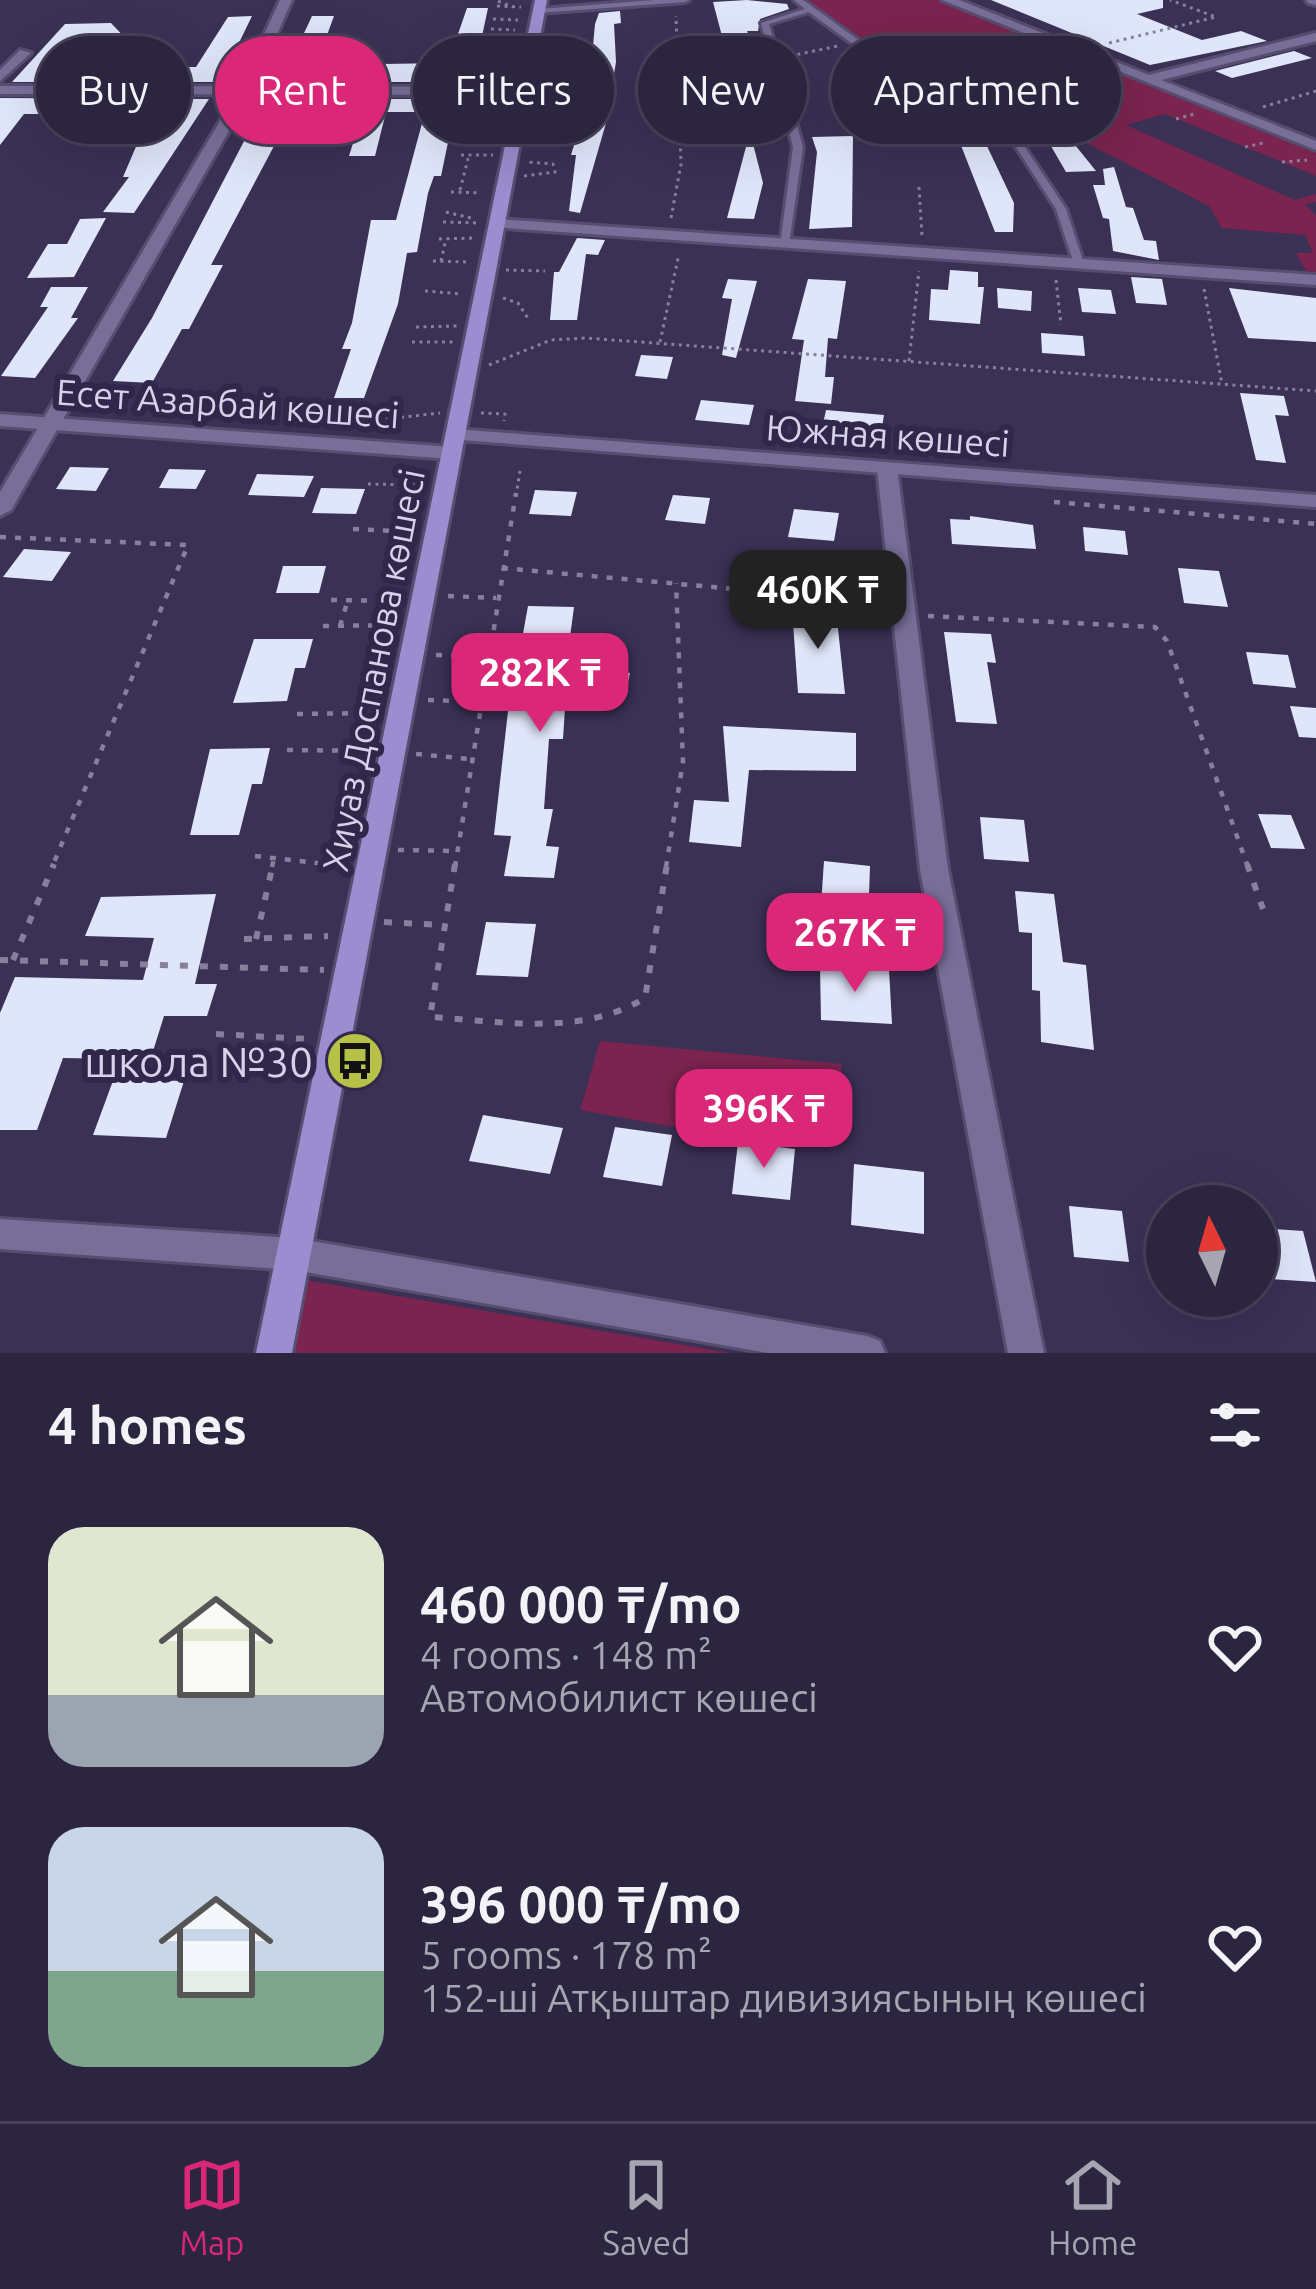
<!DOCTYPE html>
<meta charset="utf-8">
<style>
:root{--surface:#2c2540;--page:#342d47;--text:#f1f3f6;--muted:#a6a5b1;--line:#484259;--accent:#db2777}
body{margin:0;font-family:Ubuntu,sans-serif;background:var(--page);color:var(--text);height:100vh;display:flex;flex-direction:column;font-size:45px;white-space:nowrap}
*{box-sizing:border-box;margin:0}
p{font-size:39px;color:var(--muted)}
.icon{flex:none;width:66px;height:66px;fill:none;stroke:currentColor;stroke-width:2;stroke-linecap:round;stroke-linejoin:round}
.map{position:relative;height:1353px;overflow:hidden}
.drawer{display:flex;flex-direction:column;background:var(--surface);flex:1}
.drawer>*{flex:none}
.top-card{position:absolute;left:36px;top:36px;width:1245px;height:108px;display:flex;gap:24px}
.needle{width:78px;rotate:355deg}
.buttons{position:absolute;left:1146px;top:1185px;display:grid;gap:24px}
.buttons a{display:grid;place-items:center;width:132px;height:132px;border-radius:50%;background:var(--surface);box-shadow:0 12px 48px #0002,0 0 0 3px var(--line);font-size:60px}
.price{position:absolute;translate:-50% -102px;padding:0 27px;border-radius:24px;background:var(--accent);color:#fff;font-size:39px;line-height:78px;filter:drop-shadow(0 3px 6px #0008)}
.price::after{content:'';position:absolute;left:50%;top:72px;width:36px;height:27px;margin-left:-18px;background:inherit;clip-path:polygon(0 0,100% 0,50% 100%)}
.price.active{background:#222;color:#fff}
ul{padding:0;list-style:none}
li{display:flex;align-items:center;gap:36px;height:300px;padding:0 48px}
li span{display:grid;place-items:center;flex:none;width:336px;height:240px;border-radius:36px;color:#555}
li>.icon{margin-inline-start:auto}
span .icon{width:144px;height:144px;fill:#fffc;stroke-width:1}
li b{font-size:51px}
h2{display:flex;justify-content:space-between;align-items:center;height:144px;padding:0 48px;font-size:51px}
.pill{padding:0 42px;border-radius:54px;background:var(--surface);box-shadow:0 12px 48px #0002,0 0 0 3px var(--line);font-size:42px;line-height:108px}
.pill.active{background:var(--accent);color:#fff}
.menu{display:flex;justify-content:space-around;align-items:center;height:168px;border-top:3px solid var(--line);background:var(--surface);font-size:33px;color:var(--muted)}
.menu a{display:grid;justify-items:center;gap:6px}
.menu .active{color:var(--accent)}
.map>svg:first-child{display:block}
.green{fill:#7a244f}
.building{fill:#e0e6fa}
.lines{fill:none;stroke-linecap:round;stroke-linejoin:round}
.service-casing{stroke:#564e70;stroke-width:6}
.minor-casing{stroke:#564e70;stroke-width:6}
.tertiary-casing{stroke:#564e70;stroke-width:6}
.secondary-casing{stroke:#564e70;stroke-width:6}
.path-far2{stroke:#86809d;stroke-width:3;stroke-dasharray:3 4.5;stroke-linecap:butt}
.path-far1{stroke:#86809d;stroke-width:4.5;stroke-dasharray:6 9;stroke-linecap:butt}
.path{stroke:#86809d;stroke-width:6;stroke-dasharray:8 12;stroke-linecap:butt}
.service{fill:#786f99;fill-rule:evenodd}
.minor{fill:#786f99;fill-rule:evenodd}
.tertiary{fill:#786f99;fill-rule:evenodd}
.secondary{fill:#9b8dcf;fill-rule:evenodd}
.labels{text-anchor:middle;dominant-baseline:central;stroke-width:12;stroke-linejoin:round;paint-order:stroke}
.street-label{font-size:36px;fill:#d6d2e9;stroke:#30274a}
.near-poi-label{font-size:42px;fill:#d6d2e9;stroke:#30274a;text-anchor:end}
</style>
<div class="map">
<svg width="1316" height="1353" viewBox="0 0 1316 1353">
<rect width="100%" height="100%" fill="#3a3155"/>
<g class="green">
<polygon points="809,0 941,0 1316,152 1316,176 1165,114 1126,125 1295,200 1316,194 1316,202 1305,205 1316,215 1316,272 1306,271 1296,253 1313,253 1305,235 1222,228 1209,206 1040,119 1018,121 982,96 864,40 821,14"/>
<polygon points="600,1041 842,1064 831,1146 701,1132 580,1110"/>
<polygon points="305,1280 730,1353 292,1353"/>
</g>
<g class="building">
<polygon points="747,0 787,4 789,9 760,19 758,31 747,31 752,44 747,44 747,56 768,126 738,127 723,75 732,74 713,2"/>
<polygon points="991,0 1163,0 1163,8 1137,14 1202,40 1241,31 1267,41 1150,65"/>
<polygon points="467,8 488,8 474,74 462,74 460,82 275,82 284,63 290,63 312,16 334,16 316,65 448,63"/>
<polygon points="620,11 621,23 614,24 616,62 606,123 580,213 569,211 576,155 571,155 588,100 595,24 599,13"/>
<polygon points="252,16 220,82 12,82 65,24 111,23 147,61 144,67 196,67 228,17"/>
<polygon points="1294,51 1312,58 1232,78 1215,71"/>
<polygon points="935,94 957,104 957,135 933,134"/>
<polygon points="0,98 209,99 134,213 103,212 129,177 123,177 138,142 75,143 93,114 24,114 0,145"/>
<polygon points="266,99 457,99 441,176 434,176 428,193 417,252 407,253 398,304 364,398 334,398 351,349 342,349 352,323 371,220 396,220 425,112 386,112 375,156 349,156 362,114 291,114 211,265 223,265 189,329 182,329 152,383 113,381 152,318"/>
<polygon points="847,111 871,111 884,140 859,141"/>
<polygon points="750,132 763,183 754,219 727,218"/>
<polygon points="853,136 852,227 809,229 817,152 812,137"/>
<polygon points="1071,140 1096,171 1066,172 1048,141"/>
<polygon points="960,143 986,144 1014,203 1013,232 995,232"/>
<polygon points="1114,167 1126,207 1133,208 1144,240 1156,241 1159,260 1113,251 1109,219 1103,218 1093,185 1105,185 1103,169"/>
<polygon points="106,218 74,277 27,278 48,244 67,244 80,219"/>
<polygon points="577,238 605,240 598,255 586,254 577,320 550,320 554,272 559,272"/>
<polygon points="950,270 978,272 978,287 984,287 980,324 929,320 931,289 948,290"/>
<polygon points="1131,277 1162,279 1167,305 1136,303"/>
<polygon points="728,279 757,281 736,358 722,355 732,299 722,298"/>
<polygon points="808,279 846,281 837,339 828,338 825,377 834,377 831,404 795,401 804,340 792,339"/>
<polygon points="51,287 88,287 71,318 78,318 35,378 1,376 48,307 40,307"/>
<polygon points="997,288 1032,291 1031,311 998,308"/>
<polygon points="1078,288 1111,290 1116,314 1082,312"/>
<polygon points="1229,288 1316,298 1316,342 1248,338"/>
<polygon points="1041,333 1083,336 1085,356 1042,353"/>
<polygon points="641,355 673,357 667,379 635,376"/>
<polygon points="1240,393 1284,396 1289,416 1275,415 1286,463 1256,460"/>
<polygon points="701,400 754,405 749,425 695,420"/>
<polygon points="826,410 884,415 881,434 822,429"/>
<polygon points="70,467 109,468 96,491 56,489"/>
<polygon points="169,469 206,470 196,489 159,488"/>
<polygon points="257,474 314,476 304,497 248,495"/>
<polygon points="321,488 365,489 356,514 312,513"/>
<polygon points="535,490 577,492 571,516 529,514"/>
<polygon points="673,495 710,498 705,524 665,520"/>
<polygon points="794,509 839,513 834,541 788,537"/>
<polygon points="970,516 1033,525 1036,549 952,544 950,519 970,520"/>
<polygon points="1083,527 1125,531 1128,555 1085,551"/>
<polygon points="24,549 71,552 52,581 3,577"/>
<polygon points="283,566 326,566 319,593 276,593"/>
<polygon points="1178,568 1219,571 1228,607 1184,603"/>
<polygon points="528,606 574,607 566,668 630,673 625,696 566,692 563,739 549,739 544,809 553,809 546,846 559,847 554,878 504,876 511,836 494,835 513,667 517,667"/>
<polygon points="792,609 836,610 845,694 798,693"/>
<polygon points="944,632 991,634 996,663 987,662 997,724 956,722"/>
<polygon points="254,639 313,639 305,668 295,668 287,701 233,703"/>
<polygon points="1246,652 1288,655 1296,688 1253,684"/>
<polygon points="1290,706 1316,708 1316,738 1299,737"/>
<polygon points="723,726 856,733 856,771 749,770 741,847 689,842 694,800 729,802"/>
<polygon points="270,748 262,784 252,784 239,835 190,835 210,749"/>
<polygon points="1258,814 1291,815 1305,849 1271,848"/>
<polygon points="980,817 1024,820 1029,862 984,859"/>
<polygon points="824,861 870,866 868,925 820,920"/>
<polygon points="1015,891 1054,894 1063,962 1086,965 1094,1050 1041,1042 1040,991 1032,990 1032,933 1019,932"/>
<polygon points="216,894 195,984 217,984 207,1016 164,1016 144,1080 184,1081 166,1138 93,1135 121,1059 63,1058 37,1130 0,1130 0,1013 15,977 143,980 154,938 85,936 101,897"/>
<polygon points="486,922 536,924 528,977 476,975"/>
<polygon points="820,965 889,969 892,1024 821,1020"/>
<polygon points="483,1115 563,1128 550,1174 469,1161"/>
<polygon points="615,1127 672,1135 662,1186 603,1177"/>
<polygon points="738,1142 795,1149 790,1200 732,1194"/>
<polygon points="854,1164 924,1172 924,1234 851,1225"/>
<polygon points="1069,1206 1122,1211 1129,1262 1074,1257"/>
<polygon points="1257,1228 1303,1231 1316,1282 1257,1278"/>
</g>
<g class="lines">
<g class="service-casing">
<g id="service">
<polygon points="655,0 689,0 685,2 539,13 535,11 539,9"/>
<polygon points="794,0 803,0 860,41 964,89 1007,120 1066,209 1084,264 1083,266 1074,264 1056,209 1001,124 958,93 854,45 809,12 769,24 803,147 789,244 780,246 793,147 761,23 805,9"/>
</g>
</g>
<g class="minor-casing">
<g id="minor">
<polygon points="280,0 292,0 253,89 11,510 0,516 0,492 239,89"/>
<polygon points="942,0 959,0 1149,75 1316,33 1316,41 1161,80 1316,141 1316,150"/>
<polygon points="20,50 31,53 0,81 0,70"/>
<polygon points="497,219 1316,275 1316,285 491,227 491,221"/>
<polygon points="887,462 897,468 948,869 1044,1353 1008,1353 920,869 877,468"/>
<polygon points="0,1219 294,1238 867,1336 880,1341 885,1353 768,1353 294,1270 0,1249"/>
</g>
</g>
<g class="tertiary-casing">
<g id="tertiary">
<polygon points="1306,0 1316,0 1316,5 1308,3"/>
<polygon points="0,86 523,87 530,91 523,95 0,94"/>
<polygon points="0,414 452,447 462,453 452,459 0,426"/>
<polygon points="455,429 1316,495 1316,507 448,439 448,431"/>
</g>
</g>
<g class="secondary-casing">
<polygon id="secondary" points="535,0 547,0 292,1353 256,1353"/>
</g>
<g class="path-far2">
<polyline points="498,1 513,7"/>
<polyline points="497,6 521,7"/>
<polyline points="493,19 518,20"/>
<polyline points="491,29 515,30"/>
<polyline points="488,39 512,39"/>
<path d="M890,39C943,52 998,44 1050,59"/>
<polyline points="1109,43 1216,17 1170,0"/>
<polyline points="790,56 838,46"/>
<polyline points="483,60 512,61"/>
<polyline points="548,62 575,58 575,40 554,39"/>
<polyline points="1063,80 1093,73"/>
<polyline points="538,102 567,102"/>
<polyline points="1263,107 1316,91"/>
<polyline points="536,116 566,113 569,88 542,85"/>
<polyline points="1176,119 1194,114"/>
<polyline points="531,140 567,138"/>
<polyline points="1245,147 1263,143"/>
<polyline points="461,155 493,155"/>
<polyline points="1282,162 1307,160"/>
<polyline points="524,176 555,172 553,164 527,162"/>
<polyline points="919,187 922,236"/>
<polyline points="460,190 469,155"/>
<polyline points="451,192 481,193"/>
<polyline points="446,212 475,219"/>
<polyline points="671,218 681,164 676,16"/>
<polyline points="443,222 479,223"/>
<polyline points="439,239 476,238"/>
<polyline points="433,261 469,262"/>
<polyline points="441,261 446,239"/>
<polyline points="506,270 545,271"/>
<polyline points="1056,280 1061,325"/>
<polyline points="1204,289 1222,384"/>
<polyline points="425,291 462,294"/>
<polyline points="503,298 518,303 529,320"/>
<polyline points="416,327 458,326"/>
<polyline points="412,342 454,342"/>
<polyline points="660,342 679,254"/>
<polyline points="909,361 919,271"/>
<polyline points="489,365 551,340 585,338 1316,391"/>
<polyline points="481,413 505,414 504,421"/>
<polyline points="334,425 440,413"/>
<polyline points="368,484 423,485"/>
<polyline points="516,496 520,471"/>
</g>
<g class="path-far1">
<polyline points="1054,502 1316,524"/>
<polyline points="353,529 413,532"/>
<polyline points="0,537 188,545 52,867"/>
<polyline points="502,568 879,602"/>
<polyline points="448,596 496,598"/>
<polyline points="331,600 397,601"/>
<polyline points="928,616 1155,627 1167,641 1248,867"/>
<polyline points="323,626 396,625"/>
<polyline points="340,626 347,603"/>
<polyline points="436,655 485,657"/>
<polyline points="428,700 479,702"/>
<polyline points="297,714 376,713"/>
<polyline points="287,750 369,751"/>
<polyline points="416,754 470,759"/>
<polyline points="398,850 456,851"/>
<polyline points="255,856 344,866"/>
<polyline points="272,867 274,858"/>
<polyline points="455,867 516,493"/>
<polyline points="666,867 683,762 676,583"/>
</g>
<g class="path">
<polyline points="322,864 344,866"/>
<path d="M455,864L430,1017C501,1021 581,1037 645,998L667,864"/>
<polyline points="1247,864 1263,909"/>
<polyline points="384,922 444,925"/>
<polyline points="244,939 328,936"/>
<polyline points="256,939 273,864"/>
<polyline points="0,960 324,970"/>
<polyline points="13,960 54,864"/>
<polyline points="216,1034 307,1039"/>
</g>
<use href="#service" class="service"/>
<use href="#minor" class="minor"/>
<use href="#tertiary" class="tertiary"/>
<use href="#secondary" class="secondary"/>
</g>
<defs>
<g id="bus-disc" transform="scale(3)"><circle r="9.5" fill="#b7c147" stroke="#30274a"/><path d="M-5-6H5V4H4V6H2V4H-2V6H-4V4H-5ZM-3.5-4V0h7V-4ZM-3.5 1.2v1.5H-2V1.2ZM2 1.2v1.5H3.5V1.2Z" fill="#111"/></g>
</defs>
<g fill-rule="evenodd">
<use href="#bus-disc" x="355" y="1061"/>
</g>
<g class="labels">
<g class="street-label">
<text transform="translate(228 403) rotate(4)">Есет Азарбай көшесі</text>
<text transform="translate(888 435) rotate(4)">Южная көшесі</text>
<text transform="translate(373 670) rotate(-79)">Хиуаз Доспанова көшесі</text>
</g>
<g class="near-poi-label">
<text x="313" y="1061">школа №30</text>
</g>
</g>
</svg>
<div class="buttons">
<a><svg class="needle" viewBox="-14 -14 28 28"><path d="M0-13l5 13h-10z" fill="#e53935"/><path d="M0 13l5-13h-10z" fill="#a6a5b1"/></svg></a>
</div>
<b class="price active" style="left:818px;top:652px">460K ₸</b>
<b class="price" style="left:540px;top:735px">282K ₸</b>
<b class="price" style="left:855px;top:995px">267K ₸</b>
<b class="price" style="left:764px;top:1171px">396K ₸</b>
<div class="top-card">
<a class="pill">Buy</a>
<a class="pill active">Rent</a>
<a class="pill">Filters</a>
<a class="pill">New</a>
<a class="pill">Apartment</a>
</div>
</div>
<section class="drawer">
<h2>4 homes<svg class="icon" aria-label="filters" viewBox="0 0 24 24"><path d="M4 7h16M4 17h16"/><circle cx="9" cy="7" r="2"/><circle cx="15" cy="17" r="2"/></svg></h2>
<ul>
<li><span style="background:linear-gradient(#dfe7d0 70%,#9aa5b1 0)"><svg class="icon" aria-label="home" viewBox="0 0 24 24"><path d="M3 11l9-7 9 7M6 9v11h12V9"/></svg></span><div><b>460 000 ₸/mo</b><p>4 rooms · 148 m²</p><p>Автомобилист көшесі</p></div><svg class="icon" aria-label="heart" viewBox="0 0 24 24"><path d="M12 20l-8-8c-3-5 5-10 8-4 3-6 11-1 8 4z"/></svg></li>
<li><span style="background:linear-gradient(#c9d6e8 60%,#7fa58c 0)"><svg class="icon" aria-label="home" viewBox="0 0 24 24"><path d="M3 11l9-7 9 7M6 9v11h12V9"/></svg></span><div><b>396 000 ₸/mo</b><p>5 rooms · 178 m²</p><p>152-ші Атқыштар дивизиясының көшесі</p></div><svg class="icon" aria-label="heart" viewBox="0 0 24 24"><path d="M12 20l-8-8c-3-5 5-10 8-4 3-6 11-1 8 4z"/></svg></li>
</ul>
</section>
<nav class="menu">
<a class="active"><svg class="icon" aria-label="map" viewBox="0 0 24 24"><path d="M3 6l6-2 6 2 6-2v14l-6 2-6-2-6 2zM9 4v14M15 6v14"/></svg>Map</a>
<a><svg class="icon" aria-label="saved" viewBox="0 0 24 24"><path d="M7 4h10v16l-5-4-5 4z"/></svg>Saved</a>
<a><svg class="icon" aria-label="home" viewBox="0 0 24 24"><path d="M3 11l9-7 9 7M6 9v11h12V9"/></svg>Home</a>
</nav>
